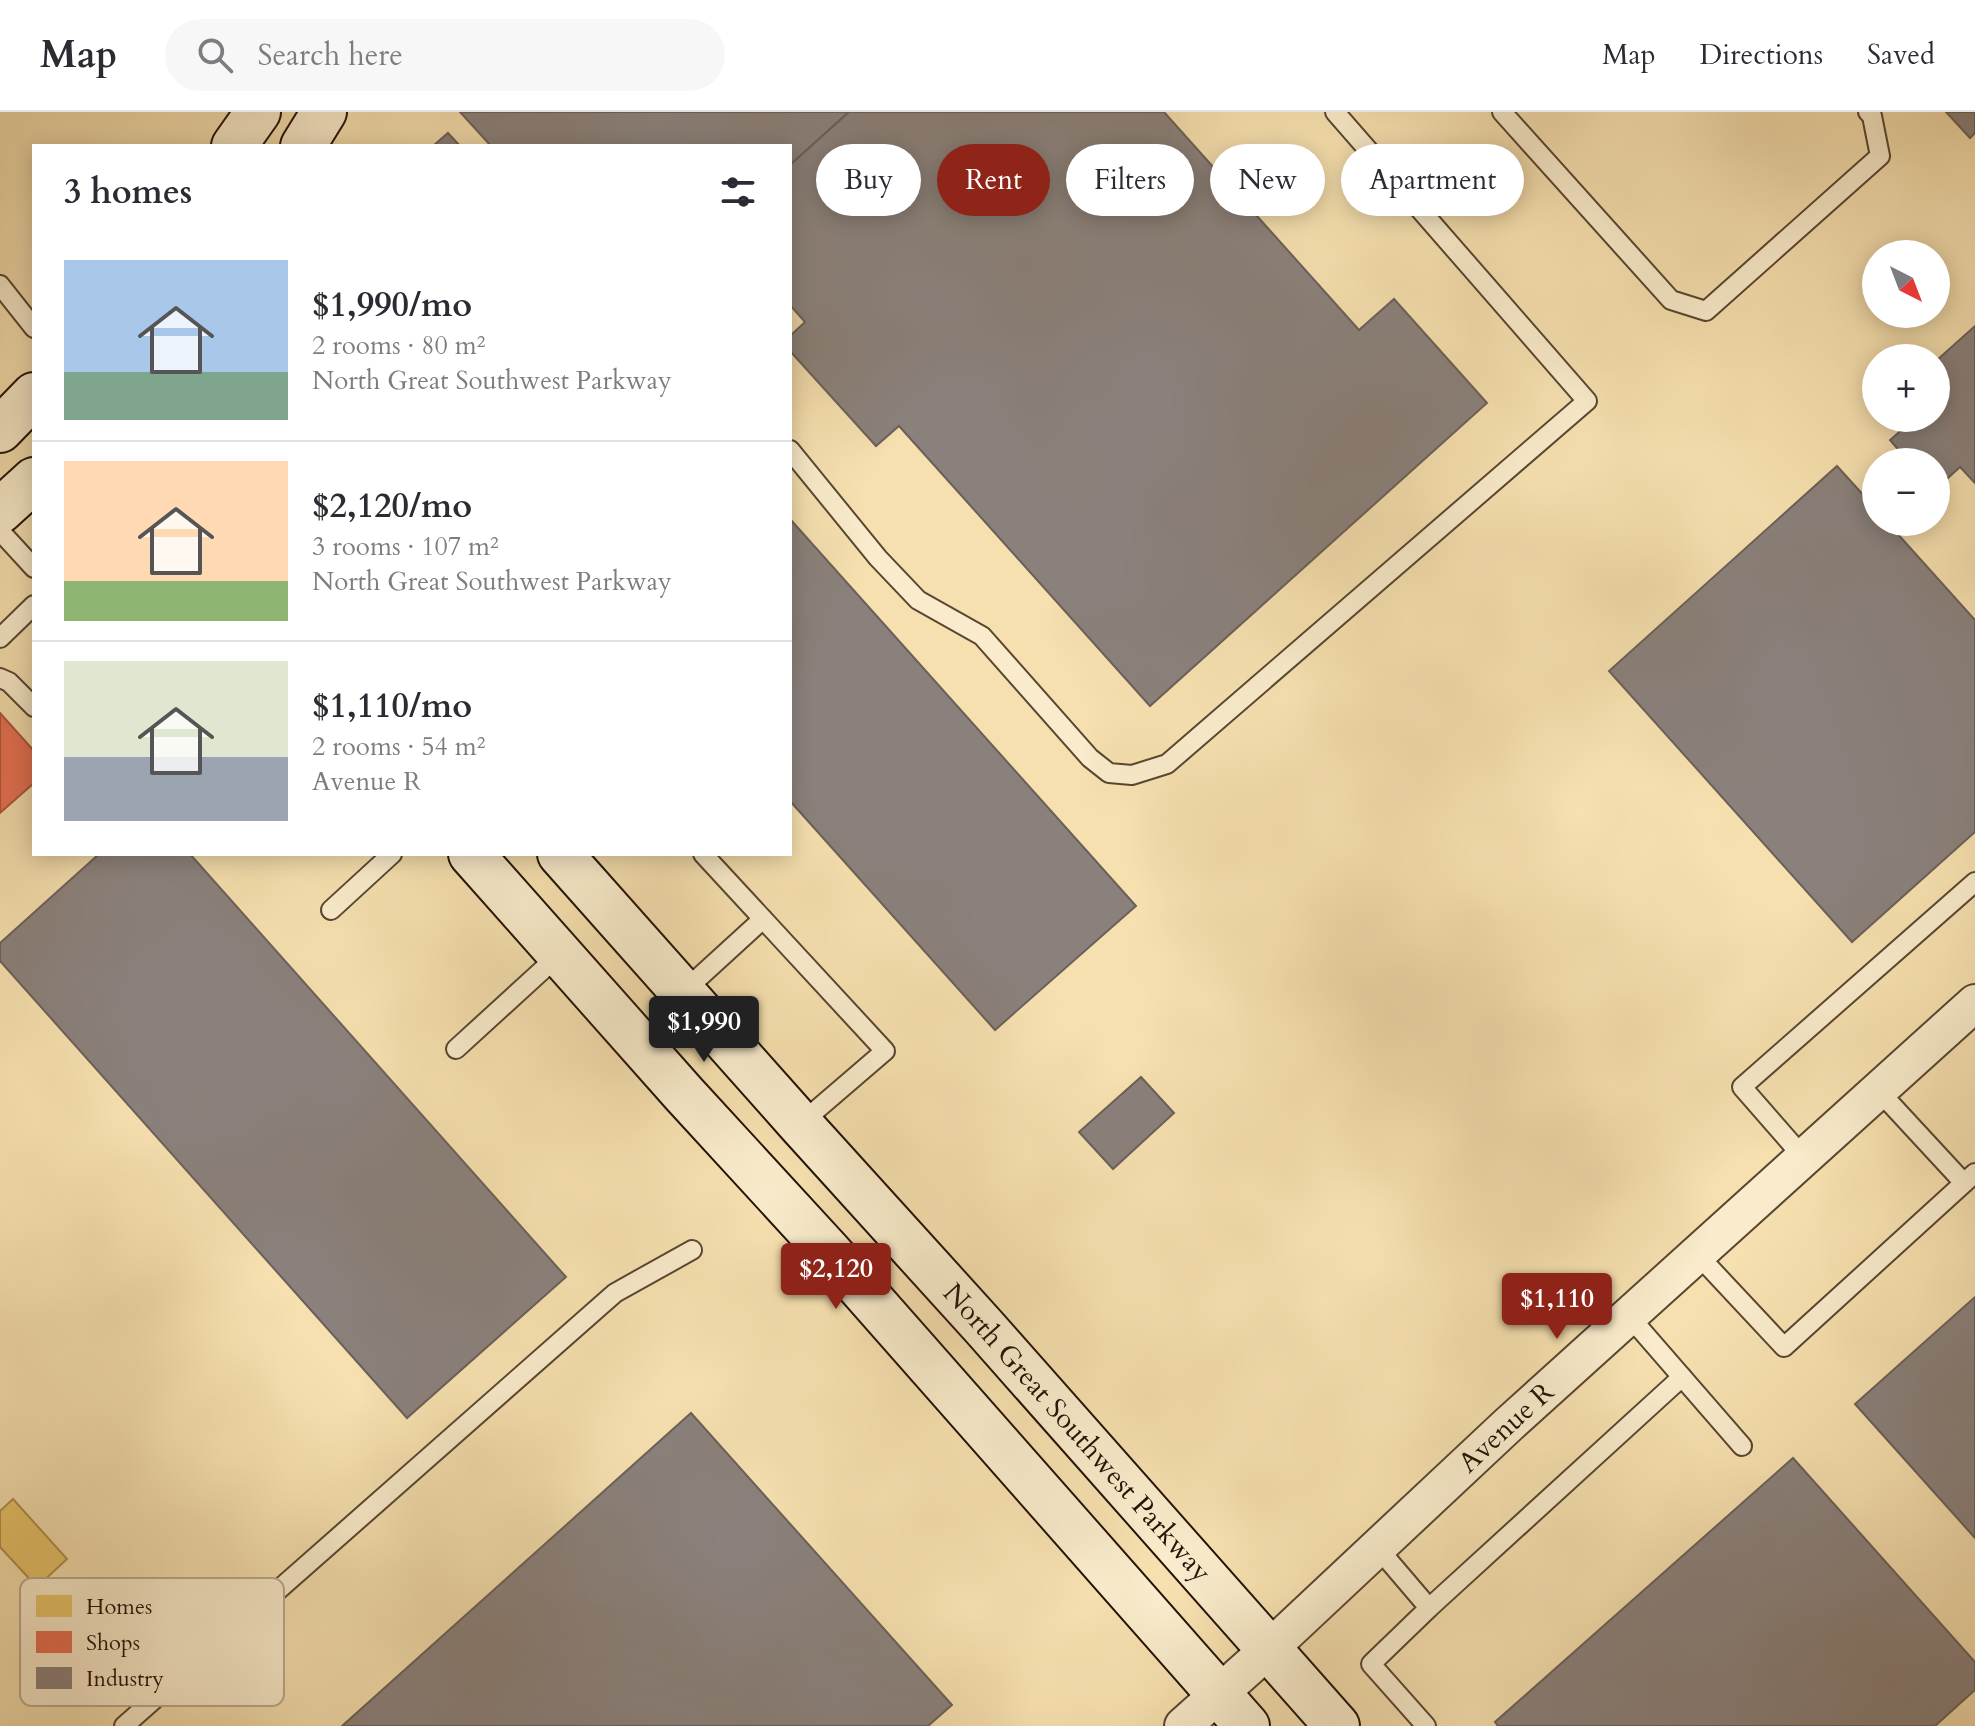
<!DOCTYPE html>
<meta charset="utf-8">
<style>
:root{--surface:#fff;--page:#f7f7f7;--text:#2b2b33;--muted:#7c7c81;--line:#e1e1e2;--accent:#8f2418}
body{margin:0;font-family:Cardo,serif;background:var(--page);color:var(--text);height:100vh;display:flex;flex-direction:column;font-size:30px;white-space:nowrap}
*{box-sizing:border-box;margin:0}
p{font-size:26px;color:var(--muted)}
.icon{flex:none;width:44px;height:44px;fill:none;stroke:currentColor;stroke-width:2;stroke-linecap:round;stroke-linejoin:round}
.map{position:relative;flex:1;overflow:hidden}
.drawer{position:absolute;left:32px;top:32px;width:760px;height:712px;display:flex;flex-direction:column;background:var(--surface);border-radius:0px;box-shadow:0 4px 20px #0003}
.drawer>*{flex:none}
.hud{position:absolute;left:816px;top:32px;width:760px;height:72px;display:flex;gap:16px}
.needle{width:52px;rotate:138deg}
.fabs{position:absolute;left:1862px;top:128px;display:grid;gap:16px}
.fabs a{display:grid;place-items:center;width:88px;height:88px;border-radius:50%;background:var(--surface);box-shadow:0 4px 20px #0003;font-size:40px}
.price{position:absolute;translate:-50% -68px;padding:0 18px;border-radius:8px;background:var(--accent);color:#fff;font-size:26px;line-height:52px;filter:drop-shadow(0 2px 4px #0008)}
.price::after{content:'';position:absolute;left:50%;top:48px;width:24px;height:18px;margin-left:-12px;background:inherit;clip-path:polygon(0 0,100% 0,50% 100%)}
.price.current{background:#222;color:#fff}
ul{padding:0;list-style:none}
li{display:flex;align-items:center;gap:24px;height:200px;padding:0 32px}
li+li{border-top:2px solid var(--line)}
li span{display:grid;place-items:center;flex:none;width:224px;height:160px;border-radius:0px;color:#555}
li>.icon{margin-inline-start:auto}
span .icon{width:96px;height:96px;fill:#fffc;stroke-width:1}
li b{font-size:34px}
h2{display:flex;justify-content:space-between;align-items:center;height:96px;padding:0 32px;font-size:34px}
.chip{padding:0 28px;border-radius:36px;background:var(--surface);box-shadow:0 4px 20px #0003;font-size:28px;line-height:72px}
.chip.current{background:var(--accent);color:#fff}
header{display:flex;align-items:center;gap:48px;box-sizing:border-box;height:112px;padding:0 40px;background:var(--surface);border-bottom:2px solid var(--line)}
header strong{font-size:38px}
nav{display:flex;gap:44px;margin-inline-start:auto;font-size:28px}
.search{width:560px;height:72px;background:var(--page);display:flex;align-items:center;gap:20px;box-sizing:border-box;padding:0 28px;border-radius:44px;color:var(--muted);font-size:30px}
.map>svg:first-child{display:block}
.homes{fill:#e9c46a;stroke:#ae8f4c;stroke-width:2}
.shops{fill:#e76f51;stroke:#ac533b;stroke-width:2}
.industry{fill:#8a817c;stroke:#6b6059;stroke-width:2}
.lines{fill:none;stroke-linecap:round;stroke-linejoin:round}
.lane-casing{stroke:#584631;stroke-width:22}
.street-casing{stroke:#584631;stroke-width:40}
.secondary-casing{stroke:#231207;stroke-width:48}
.lane{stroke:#f9ebcb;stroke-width:18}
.street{stroke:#f9ebcb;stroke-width:36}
.secondary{stroke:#f9ebcb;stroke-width:44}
.labels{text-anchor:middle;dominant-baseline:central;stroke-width:8;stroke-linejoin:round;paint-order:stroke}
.street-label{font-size:28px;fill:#231207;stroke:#f9ebcb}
.key{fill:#f9ebcb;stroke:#b9aa90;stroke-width:2}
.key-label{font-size:22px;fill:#231207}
</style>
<header>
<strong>Map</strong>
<div class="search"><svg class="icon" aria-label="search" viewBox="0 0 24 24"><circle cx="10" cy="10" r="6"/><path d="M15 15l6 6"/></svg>Search here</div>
<nav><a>Map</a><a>Directions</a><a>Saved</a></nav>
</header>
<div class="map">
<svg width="1975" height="1614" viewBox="0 0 1975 1614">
<rect width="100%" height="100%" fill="#f6e0af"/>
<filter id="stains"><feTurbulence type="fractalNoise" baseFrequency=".0025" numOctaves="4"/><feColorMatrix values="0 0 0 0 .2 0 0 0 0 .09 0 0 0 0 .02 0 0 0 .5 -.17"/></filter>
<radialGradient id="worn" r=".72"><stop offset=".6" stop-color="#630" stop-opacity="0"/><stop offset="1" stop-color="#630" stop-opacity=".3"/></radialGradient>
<polygon class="homes" points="13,1387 67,1447 37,1475 0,1435 0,1399"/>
<polygon class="shops" points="0,601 34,639 34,671 0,701"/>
<g class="industry">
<polygon points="460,0 849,0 790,53 790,34 491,34"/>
<polygon points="849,0 1164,0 1359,218 1394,187 1487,291 1150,594 899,314 876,334 790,239 790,224 805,210 790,193 790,53"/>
<polygon points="1946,0 1975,0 1975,21 1970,26"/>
<polygon points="448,21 460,34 433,34"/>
<polygon points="1975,214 1975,371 1960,355 1936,377 1936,350 1909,350 1890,328 1913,308 1911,306 1936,306 1936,249"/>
<polygon points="1837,354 1876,397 1876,410 1887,410 1975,508 1975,720 1852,830 1609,559"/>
<polygon points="790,407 1136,794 995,918 790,689"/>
<polygon points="99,742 190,742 566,1165 407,1306 0,849 0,831"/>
<polygon points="1141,965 1174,1001 1113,1057 1079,1020"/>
<polygon points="1975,1185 1975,1426 1855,1292"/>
<polygon points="691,1301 952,1593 928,1614 342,1614"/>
<polygon points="1793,1346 1975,1550 1975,1578 1935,1614 1498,1614 1495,1610"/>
</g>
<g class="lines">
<g class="lane-casing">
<g id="lane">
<polyline points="1502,0 1671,188 1706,199 1880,44 1872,4 1868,0"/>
<polyline points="0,173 34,216"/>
<polyline points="790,338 878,446 918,488 982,524 1090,646 1109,661 1132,663 1167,652 1587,289 1335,0"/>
<polyline points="0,419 34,456"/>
<polyline points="0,526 34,493"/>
<polyline points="0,566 9,570 34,595"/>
<polyline points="703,742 885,939 800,1012"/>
<polyline points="331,798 392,742"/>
<polyline points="683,880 763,807"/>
<polyline points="456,937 560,842"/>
<polyline points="1878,978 1964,1071"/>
<polyline points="1804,1046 1742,975 1975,770"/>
<polyline points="1697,1142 1784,1235 1975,1061"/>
<polyline points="1629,1204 1742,1334"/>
<polyline points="1377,1435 1429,1496 1371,1552 1426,1614"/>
<polyline points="1429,1496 1682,1265"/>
<polyline points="124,1614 615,1181 692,1138"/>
</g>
</g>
<g class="street-casing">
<g id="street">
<path id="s1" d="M1183,1614L1268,1538L1508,1313L1975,891"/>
</g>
</g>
<g class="secondary-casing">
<g id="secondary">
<polyline points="234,34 258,0"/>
<polyline points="303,34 324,0"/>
<polyline points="0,318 34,283"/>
<polyline points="0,399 34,368"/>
<polyline points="471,742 684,982 830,1141 1247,1614"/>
<path id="s2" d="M560,742L800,1012L984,1215L1337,1614"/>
</g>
</g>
<use href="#lane" class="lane"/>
<use href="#street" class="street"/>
<use href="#secondary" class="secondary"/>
</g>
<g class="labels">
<g class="street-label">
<text stroke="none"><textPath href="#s1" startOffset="440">Avenue R</textPath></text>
<text stroke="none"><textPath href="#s2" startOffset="776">North Great Southwest Parkway</textPath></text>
</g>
</g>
<rect x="20" y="1466" width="264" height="128" rx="12" class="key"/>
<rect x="36" y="1483" width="36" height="22" fill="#e9c46a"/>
<rect x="36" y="1519" width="36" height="22" fill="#e76f51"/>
<rect x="36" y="1555" width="36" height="22" fill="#8a817c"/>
<g class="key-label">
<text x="86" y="1502">Homes</text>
<text x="86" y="1538">Shops</text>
<text x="86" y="1574">Industry</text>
</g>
<rect width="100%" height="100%" filter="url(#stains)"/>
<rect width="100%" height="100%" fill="url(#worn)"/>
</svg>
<div class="fabs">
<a><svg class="needle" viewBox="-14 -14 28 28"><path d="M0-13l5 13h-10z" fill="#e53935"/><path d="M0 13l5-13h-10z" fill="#7c7c81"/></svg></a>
<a>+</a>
<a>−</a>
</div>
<b class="price current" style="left:704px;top:952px">$1,990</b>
<b class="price" style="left:836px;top:1199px">$2,120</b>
<b class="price" style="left:1557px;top:1229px">$1,110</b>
<div class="hud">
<a class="chip">Buy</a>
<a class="chip current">Rent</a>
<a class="chip">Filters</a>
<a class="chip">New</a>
<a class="chip">Apartment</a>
</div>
<section class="drawer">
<h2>3 homes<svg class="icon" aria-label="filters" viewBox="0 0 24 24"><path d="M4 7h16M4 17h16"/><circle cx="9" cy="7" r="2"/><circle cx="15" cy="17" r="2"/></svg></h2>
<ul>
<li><span style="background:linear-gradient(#a9c7e8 70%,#7fa58c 0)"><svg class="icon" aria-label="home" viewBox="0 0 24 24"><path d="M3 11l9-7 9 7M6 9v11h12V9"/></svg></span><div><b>$1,990/mo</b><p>2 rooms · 80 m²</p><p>North Great Southwest Parkway</p></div></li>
<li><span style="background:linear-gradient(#ffd9b3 75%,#8fb573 0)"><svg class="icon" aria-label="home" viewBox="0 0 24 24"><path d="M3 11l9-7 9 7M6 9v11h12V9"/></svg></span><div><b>$2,120/mo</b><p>3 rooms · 107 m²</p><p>North Great Southwest Parkway</p></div></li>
<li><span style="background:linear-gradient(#dfe7d0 60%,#9aa5b1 0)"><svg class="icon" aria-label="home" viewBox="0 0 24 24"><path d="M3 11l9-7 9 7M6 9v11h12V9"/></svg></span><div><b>$1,110/mo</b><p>2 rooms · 54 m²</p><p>Avenue R</p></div></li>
</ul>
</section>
</div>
